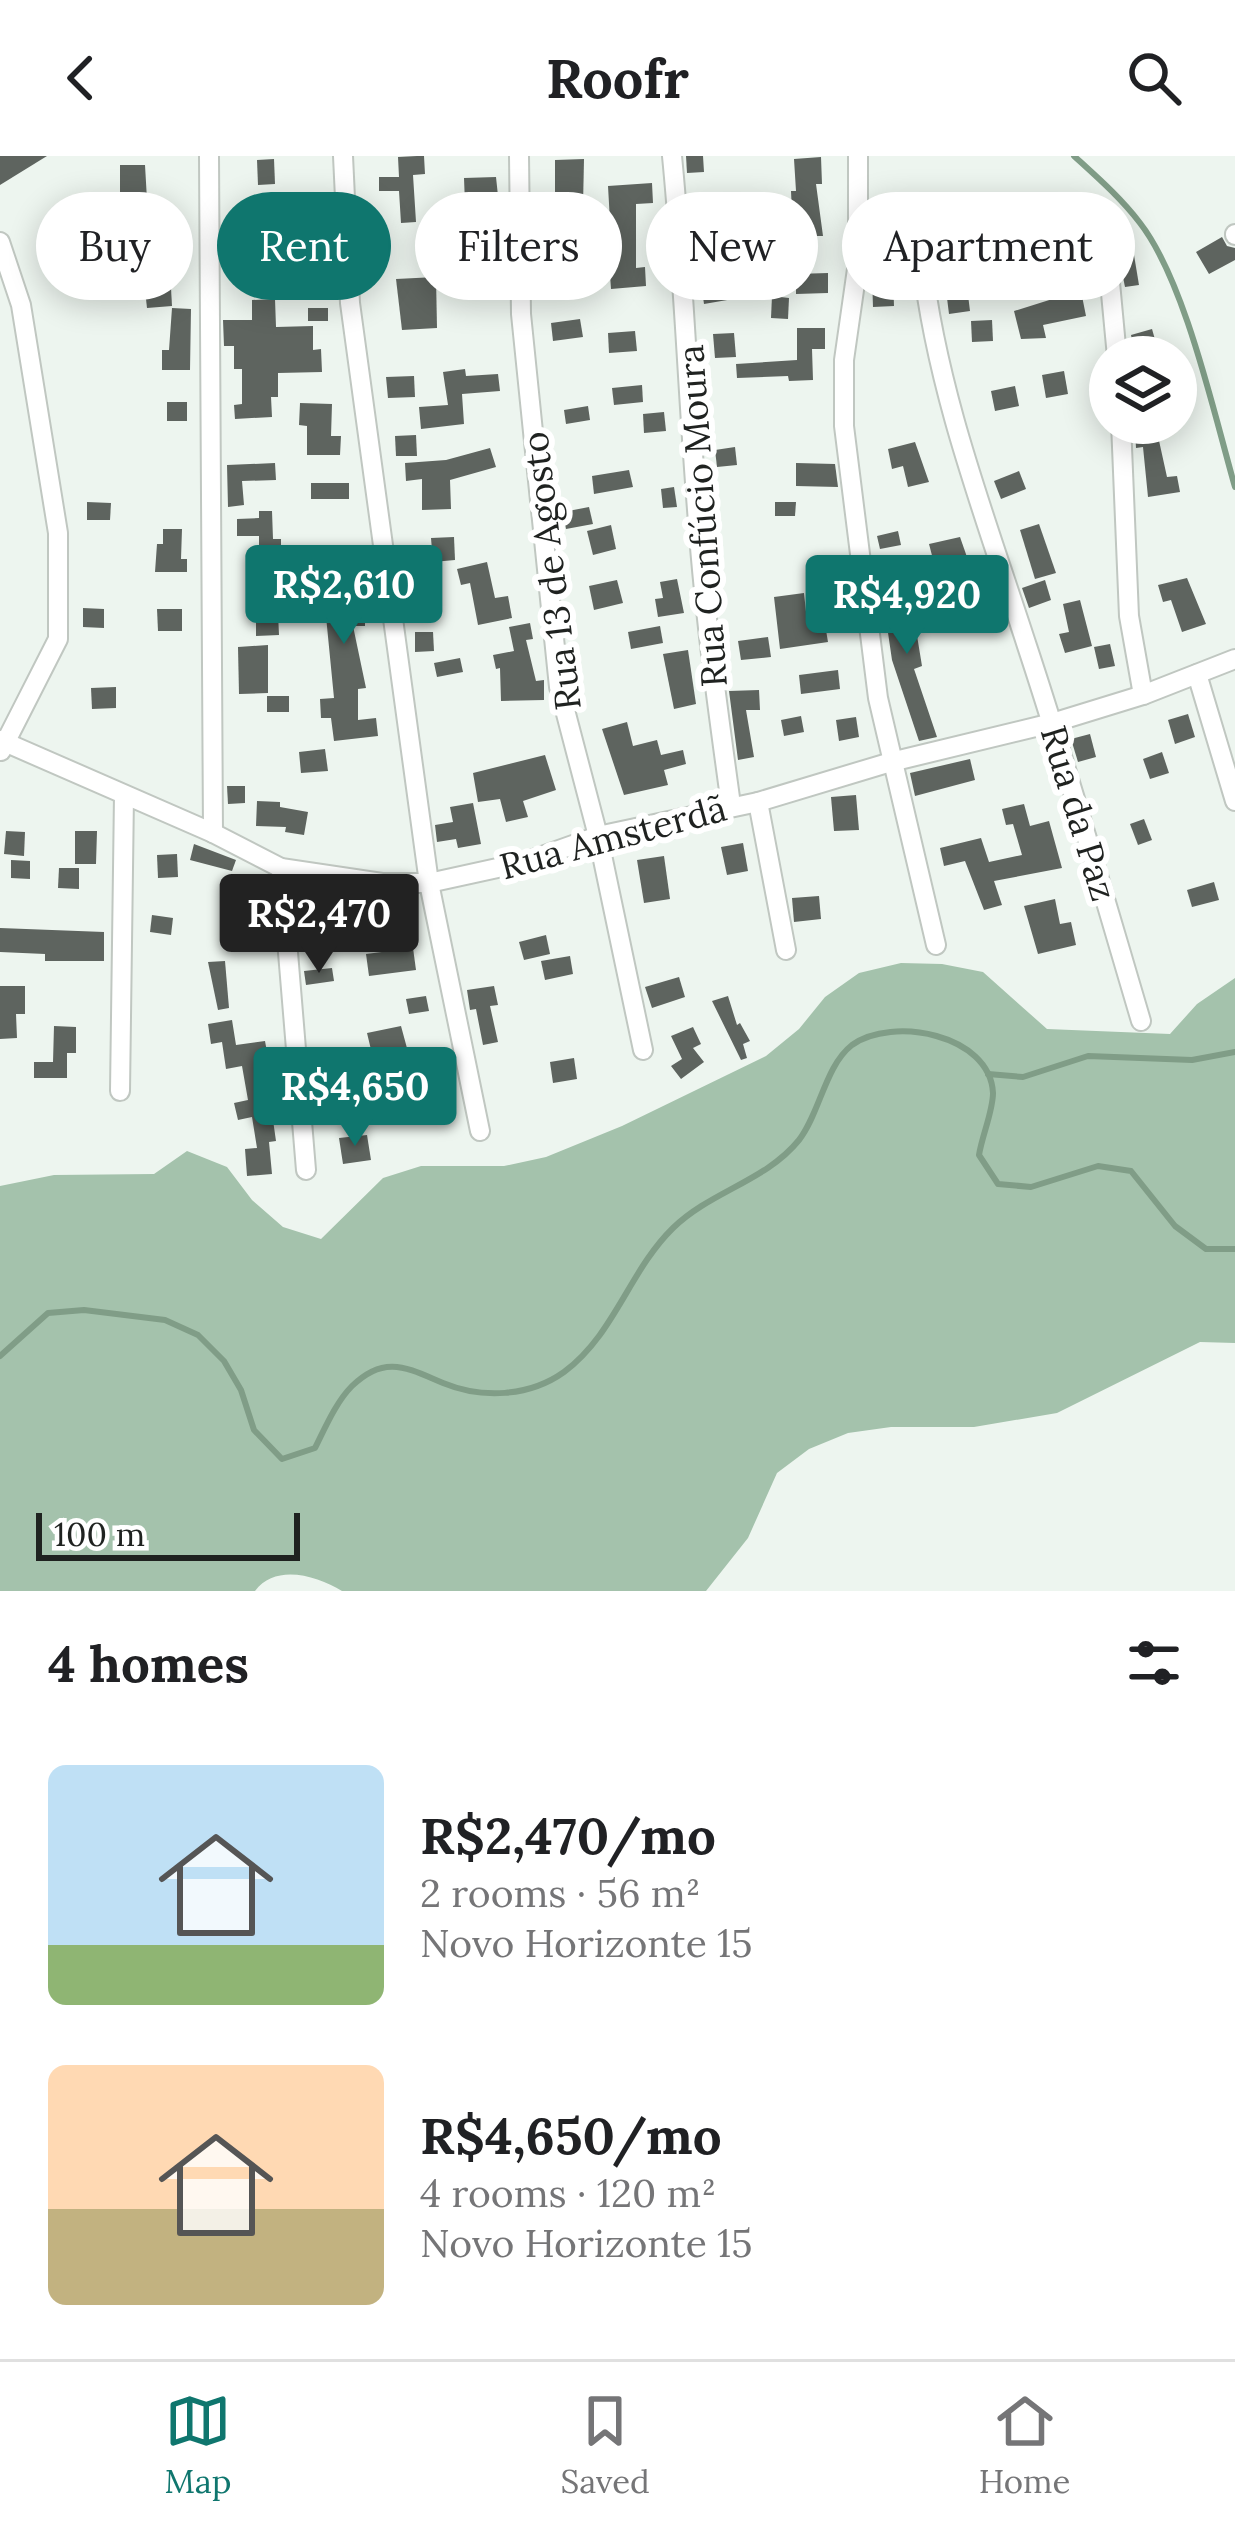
<!DOCTYPE html>
<meta charset="utf-8">
<style>
:root{--surface:#fff;--page:#f2f2f2;--text:#202124;--muted:#757577;--line:#e0e0e0;--accent:#0f766e}
body{margin:0;font-family:Lora,serif;background:var(--page);color:var(--text);height:100vh;display:flex;flex-direction:column;font-size:45px;white-space:nowrap}
*{box-sizing:border-box;margin:0}
p{font-size:39px;color:var(--muted)}
.icon{flex:none;width:66px;height:66px;fill:none;stroke:currentColor;stroke-width:2;stroke-linecap:round;stroke-linejoin:round}
.map{position:relative;height:1435px;overflow:hidden}
.drawer{display:flex;flex-direction:column;background:var(--surface);flex:1}
.drawer>*{flex:none}
.guide{position:absolute;left:36px;top:36px;width:1164px;height:108px;display:flex;gap:24px}
.fabs{position:absolute;left:1089px;top:180px;display:grid;gap:24px}
.fabs a{display:grid;place-items:center;width:108px;height:108px;border-radius:50%;background:var(--surface);box-shadow:0 6px 30px #0003;font-size:60px}
.scale{position:absolute;left:36px;bottom:30px;width:264px;box-sizing:border-box;padding-left:12px;border:6px solid #1f2220;border-top:0;font-size:33px;line-height:42px;white-space:nowrap;color:#1f2220;-webkit-text-stroke:9px #fff;paint-order:stroke}
.price{position:absolute;translate:-50% -102px;padding:0 27px;border-radius:12px;background:var(--accent);color:#fff;font-size:39px;line-height:78px;filter:drop-shadow(0 3px 6px #0008)}
.price::after{content:'';position:absolute;left:50%;top:72px;width:36px;height:27px;margin-left:-18px;background:inherit;clip-path:polygon(0 0,100% 0,50% 100%)}
.price.selected{background:#222;color:#fff}
ul{padding:0;list-style:none}
li{display:flex;align-items:center;gap:36px;height:300px;padding:0 48px}
li span{display:grid;place-items:center;flex:none;width:336px;height:240px;border-radius:18px;color:#555}
li>.icon{margin-inline-start:auto}
span .icon{width:144px;height:144px;fill:#fffc;stroke-width:1}
li b{font-size:51px}
h2{display:flex;justify-content:space-between;align-items:center;height:144px;padding:0 48px;font-size:51px}
.pill{padding:0 42px;border-radius:54px;background:var(--surface);box-shadow:0 6px 30px #0003;font-size:42px;line-height:108px}
.pill.selected{background:var(--accent);color:#fff}
header{display:flex;justify-content:space-between;align-items:center;height:156px;padding:0 48px;background:var(--surface);font-size:54px;font-weight:700}
.tab-bar{display:flex;justify-content:space-around;align-items:center;height:168px;border-top:3px solid var(--line);background:var(--surface);font-size:33px;color:var(--muted)}
.tab-bar a{display:grid;justify-items:center;gap:6px}
.tab-bar .selected{color:var(--accent)}
.map>svg:first-child{display:block}
.forest{fill:#a4c2ac}
.lines{fill:none;stroke-linecap:round;stroke-linejoin:round}
.stream{stroke:#809d87;stroke-width:6}
.building{fill:#5e645f}
.street-casing{stroke:#c0c7c1;stroke-width:22}
.street{stroke:#fff;stroke-width:18}
.labels{text-anchor:middle;dominant-baseline:central;stroke-width:12;stroke-linejoin:round;paint-order:stroke}
.street-label{font-size:36px;fill:#1f2220;stroke:#fff}
</style>
<header><svg class="icon" aria-label="back" viewBox="0 0 24 24"><path d="M15 5l-7 7 7 7"/></svg>Roofr<svg class="icon" aria-label="search" viewBox="0 0 24 24"><circle cx="10" cy="10" r="6"/><path d="M15 15l6 6"/></svg></header>
<div class="map">
<svg width="1235" height="1435" viewBox="0 0 1235 1435">
<rect width="100%" height="100%" fill="#edf5ef"/>
<path class="forest" d="M901,807L942,808L983,816L1047,873L1170,878L1197,848L1235,822V1187L1200,1186L1057,1257L974,1271H891L848,1277L809,1293L777,1317L748,1382L706,1435H342C317,1420 276,1407 255,1435H0V1030L54,1019L154,1018L187,995L227,1011L252,1044L283,1071L321,1083L383,1022L421,1010H504L546,1001L622,970L766,900L799,873L825,841L859,817Z"/>
<g class="lines">
<g class="stream">
<path d="M1074,0C1097,21 1121,42 1140,67C1185,125 1214,258 1235,331"/>
<polyline points="988,918 1023,921 1088,900 1192,904 1235,896"/>
<path d="M0,1200L48,1157L84,1154L165,1164L198,1179L224,1205L241,1234L254,1274L282,1303L315,1292C325,1272 336,1246 352,1230C385,1198 407,1212 443,1227C482,1243 529,1241 564,1216C615,1178 629,1115 673,1072C711,1035 766,1025 799,984C820,957 825,910 852,889C892,860 990,878 993,937C993,955 982,980 979,999L998,1028L1031,1031L1098,1010L1131,1015L1175,1070L1206,1093H1235"/>
</g>
</g>
<g class="building">
<polygon points="0,0 47,0 0,29"/>
<polygon points="417,0 424,0 425,18 413,19 416,66 401,67 399,35 379,35 379,21 399,21 398,1"/>
<polygon points="686,0 703,0 704,16 687,17"/>
<polygon points="821,1 822,28 816,28 823,80 802,80 802,102 788,102 787,57 792,57 791,35 796,35 794,3"/>
<polygon points="274,3 275,28 258,29 257,4"/>
<polygon points="584,3 583,50 555,49 555,4"/>
<polygon points="120,9 145,9 148,61 114,59 115,37 120,37"/>
<polygon points="496,21 501,68 452,67 453,48 465,48 464,22"/>
<polygon points="652,27 653,47 636,48 636,112 645,111 646,130 611,133 609,104 564,99 568,138 543,140 544,78 611,83 608,30"/>
<polygon points="742,39 744,54 719,58 718,42"/>
<polygon points="461,74 462,92 434,94 433,75"/>
<polygon points="1222,81 1227,90 1235,92 1235,104 1209,118 1196,96"/>
<polygon points="61,90 89,90 90,114 62,114"/>
<polygon points="324,91 324,116 280,117 279,92"/>
<polygon points="1133,93 1139,129 1125,131 1118,96"/>
<polygon points="723,95 733,143 704,148 702,134 714,132 708,97"/>
<polygon points="1073,103 1085,106 1087,118 1078,120 1086,160 1043,169 1046,182 1021,183 1014,155 1062,140 1056,104"/>
<polygon points="980,112 982,127 958,130 956,115"/>
<polygon points="828,117 828,137 796,138 796,118"/>
<polygon points="893,120 894,150 873,151 872,121"/>
<polygon points="436,121 437,172 402,174 396,123"/>
<polygon points="171,132 172,150 147,152 145,134"/>
<polygon points="968,139 970,155 949,158 947,142"/>
<polygon points="772,140 789,142 788,163 771,162"/>
<polygon points="275,143 276,171 313,170 313,194 321,193 322,216 278,217 278,241 271,241 272,261 235,263 234,249 242,248 242,213 234,213 234,190 224,190 223,164 252,164 252,144"/>
<polygon points="172,152 191,153 190,214 162,214 162,194 169,194"/>
<rect x="308" y="152" width="20" height="13"/>
<polygon points="580,163 583,181 553,185 551,167"/>
<polygon points="992,164 993,185 972,186 971,165"/>
<polygon points="797,172 825,172 825,193 812,193 813,224 789,225 788,220 737,222 736,208 797,204"/>
<polygon points="1152,173 1156,187 1134,193 1131,179"/>
<polygon points="635,175 637,195 609,197 608,177"/>
<polygon points="734,177 736,201 715,202 713,178"/>
<polygon points="465,213 466,220 498,218 500,235 462,238 464,268 421,273 419,251 448,249 443,216"/>
<polygon points="1064,215 1068,238 1046,242 1042,219"/>
<polygon points="414,220 415,241 388,242 386,221"/>
<polygon points="642,229 643,246 614,249 612,232"/>
<polygon points="1015,230 1019,250 995,255 991,235"/>
<rect x="167" y="246" width="20" height="19"/>
<polygon points="300,247 332,248 331,280 341,280 340,299 307,299 307,270 299,269"/>
<polygon points="588,250 590,264 566,268 564,254"/>
<polygon points="664,256 666,275 644,277 643,258"/>
<polygon points="1156,271 1167,321 1177,320 1180,336 1148,341 1143,291 1136,292 1135,274"/>
<polygon points="416,279 417,300 396,300 395,280"/>
<polygon points="915,286 929,326 908,331 903,310 892,313 888,293"/>
<polygon points="735,291 737,309 717,311 715,294"/>
<polygon points="490,292 496,311 450,324 451,353 422,354 422,323 406,325 405,307 446,304"/>
<polygon points="275,307 276,324 242,325 244,349 228,351 227,309"/>
<polygon points="796,307 835,308 838,331 796,330"/>
<polygon points="629,314 633,331 594,338 592,320"/>
<polygon points="1019,315 1026,333 1001,343 994,325"/>
<rect x="311" y="327" width="38" height="16"/>
<polygon points="674,331 677,351 663,352 661,333"/>
<polygon points="87,346 111,347 110,364 87,364"/>
<polygon points="775,346 796,346 795,360 775,360"/>
<polygon points="589,351 593,368 566,373 563,356"/>
<polygon points="259,355 272,355 273,383 281,383 281,403 259,403 259,380 237,380 237,363 259,362"/>
<polygon points="1039,368 1056,417 1035,423 1020,374"/>
<polygon points="611,369 616,393 593,399 587,375"/>
<polygon points="163,373 182,373 181,403 187,403 187,416 155,416 157,388 163,388"/>
<polygon points="898,375 901,389 880,393 877,380"/>
<polygon points="454,381 455,404 433,406 431,382"/>
<polygon points="960,381 975,424 941,434 929,388"/>
<polygon points="363,397 364,417 350,418 352,457 365,456 365,470 353,470 366,532 358,533 358,564 376,562 378,580 334,585 331,562 321,562 320,543 334,542 325,450 322,450 320,398"/>
<polygon points="487,406 495,442 508,440 512,462 478,469 470,427 461,429 457,413"/>
<polygon points="1187,422 1206,468 1182,476 1171,444 1163,446 1158,429"/>
<polygon points="677,423 684,457 658,461 655,443 663,442 660,426"/>
<polygon points="617,424 623,447 594,454 589,430"/>
<polygon points="1045,424 1051,444 1029,452 1022,432"/>
<polygon points="909,431 922,510 914,513 937,581 919,585 892,504 882,436"/>
<polygon points="804,437 807,465 824,462 828,486 780,493 774,441"/>
<polygon points="256,438 290,438 290,457 278,457 279,479 256,480"/>
<polygon points="1080,444 1092,490 1065,497 1059,478 1069,476 1063,448"/>
<polygon points="991,450 997,467 963,477 958,460"/>
<polygon points="83,452 104,453 104,472 83,471"/>
<polygon points="157,453 182,453 182,475 158,475"/>
<polygon points="530,467 533,483 526,484 536,525 544,524 544,544 501,545 500,512 496,513 493,499 514,495 509,471"/>
<polygon points="660,470 663,487 631,493 628,476"/>
<polygon points="415,476 433,476 434,495 415,496"/>
<polygon points="768,481 771,501 741,504 738,485"/>
<polygon points="1110,488 1115,510 1099,513 1094,491"/>
<polygon points="268,489 268,537 239,538 238,491"/>
<polygon points="688,494 696,548 674,553 663,498"/>
<polygon points="460,502 463,516 437,521 434,507"/>
<polygon points="838,514 840,533 801,538 799,519"/>
<polygon points="116,531 116,552 92,553 91,532"/>
<polygon points="759,534 760,554 746,554 754,601 738,604 729,535"/>
<rect x="267" y="540" width="22" height="16"/>
<polygon points="1188,558 1195,581 1175,588 1168,564"/>
<polygon points="801,560 804,576 784,580 781,564"/>
<polygon points="856,561 859,581 839,585 836,564"/>
<polygon points="627,566 633,590 657,584 661,599 683,594 686,608 664,614 668,629 624,639 602,573"/>
<polygon points="1090,578 1096,601 1078,606 1071,583"/>
<polygon points="325,593 328,615 301,617 299,596"/>
<polygon points="1162,596 1169,617 1150,623 1143,603"/>
<polygon points="545,599 556,634 523,645 528,661 506,666 500,643 478,646 473,617"/>
<polygon points="970,603 975,624 915,640 910,617"/>
<polygon points="227,630 245,630 245,647 228,648"/>
<polygon points="856,639 859,674 834,675 831,641"/>
<polygon points="257,645 280,646 280,651 308,656 304,679 285,676 286,671 256,670"/>
<polygon points="473,647 481,688 458,692 456,683 437,686 435,669 453,666 450,651"/>
<polygon points="1024,648 1030,670 1049,665 1062,712 994,725 1002,749 984,754 965,705 944,710 940,692 981,682 989,706 1022,699 1013,668 1006,669 1002,653"/>
<polygon points="1144,663 1152,684 1138,689 1130,668"/>
<polygon points="6,675 25,676 24,700 4,698"/>
<polygon points="75,675 97,675 96,708 75,708"/>
<polygon points="743,687 748,715 727,719 721,691"/>
<polygon points="194,688 236,704 232,715 190,704"/>
<polygon points="177,698 178,721 158,722 157,699"/>
<polygon points="664,700 670,743 644,747 637,704"/>
<polygon points="11,704 30,705 30,723 11,722"/>
<polygon points="59,712 79,712 79,733 58,732"/>
<polygon points="1214,726 1219,744 1192,751 1187,734"/>
<polygon points="819,740 821,763 794,766 792,742"/>
<polygon points="1055,743 1060,768 1071,766 1076,789 1038,798 1024,750"/>
<polygon points="152,759 173,762 171,779 150,776"/>
<polygon points="0,772 104,776 104,805 45,805 45,798 0,796"/>
<polygon points="546,779 550,798 524,804 519,786"/>
<polygon points="413,792 416,814 369,820 366,798"/>
<polygon points="570,800 573,818 545,824 541,805"/>
<polygon points="225,805 229,852 218,854 208,806"/>
<polygon points="332,812 334,825 306,829 304,815"/>
<polygon points="679,821 685,841 652,852 645,831"/>
<polygon points="0,830 25,830 25,858 16,858 17,882 0,883"/>
<polygon points="494,830 498,849 490,850 498,886 483,889 476,853 470,854 467,834"/>
<polygon points="426,840 429,855 409,858 406,843"/>
<polygon points="728,840 737,869 740,867 750,885 743,888 747,902 741,904 712,845"/>
<polygon points="232,864 236,889 265,885 278,956 272,957 276,985 269,986 272,1018 247,1020 245,993 257,992 252,961 238,964 234,947 248,944 242,910 226,913 222,886 211,888 208,868"/>
<polygon points="54,870 76,871 76,897 67,897 67,922 34,922 34,906 53,906"/>
<polygon points="401,870 414,918 391,922 387,899 373,902 367,877"/>
<polygon points="693,871 701,888 693,892 704,906 681,923 671,910 682,903 671,880"/>
<polygon points="574,902 577,923 553,927 550,906"/>
<polygon points="367,979 371,1004 343,1008 339,982"/>
</g>
<g class="lines">
<g class="street-casing">
<g id="street">
<polyline points="209,0 213,677"/>
<polyline points="343,0 350,147 429,727 480,975"/>
<polyline points="519,0 521,158 559,531 598,680 643,894"/>
<path d="M672,0C684,122 688,244 698,366C705,461 718,555 731,649"/>
<polyline points="858,0 858,106 844,204 844,270 878,542 936,789"/>
<polyline points="1235,78 1235,79"/>
<polyline points="0,86 21,149 58,377 58,483 1,595"/>
<path d="M922,104C937,237 986,363 1027,490C1068,614 1104,740 1141,865"/>
<polyline points="858,106 1074,89 1098,96 1109,116 1117,201"/>
<polyline points="1121,267 1129,460 1143,539"/>
<polyline points="1197,518 1235,645"/>
<polyline points="0,584 213,677 281,712 382,727 429,727 525,706 598,680 758,646 891,606 1052,567 1143,539 1235,503"/>
<polyline points="758,646 786,794"/>
<polyline points="281,712 306,1014"/>
<polyline points="120,935 124,639"/>
</g>
</g>
<use href="#street" class="street"/>
</g>
<g class="labels">
<g class="street-label">
<text transform="translate(702 360) rotate(-94)">Rua Confúcio Moura</text>
<text transform="translate(551 415) rotate(-97)">Rua 13 de Agosto</text>
<text transform="translate(1079 657) rotate(73)">Rua da Paz</text>
<text transform="translate(613 681) rotate(-15)">Rua Amsterdã</text>
</g>
</g>
</svg>
<div class="fabs">
<a><svg class="icon" aria-label="layers" viewBox="0 0 24 24"><path d="M12 4l9 5-9 5-9-5zM3 14l9 5 9-5"/></svg></a>
</div>
<div class="scale">100 m</div>
<b class="price" style="left:344px;top:491px">R$2,610</b>
<b class="price" style="left:907px;top:501px">R$4,920</b>
<b class="price selected" style="left:319px;top:820px">R$2,470</b>
<b class="price" style="left:355px;top:993px">R$4,650</b>
<div class="guide">
<a class="pill">Buy</a>
<a class="pill selected">Rent</a>
<a class="pill">Filters</a>
<a class="pill">New</a>
<a class="pill">Apartment</a>
</div>
</div>
<section class="drawer">
<h2>4 homes<svg class="icon" aria-label="filters" viewBox="0 0 24 24"><path d="M4 7h16M4 17h16"/><circle cx="9" cy="7" r="2"/><circle cx="15" cy="17" r="2"/></svg></h2>
<ul>
<li><span style="background:linear-gradient(#bfe0f5 75%,#8fb573 0)"><svg class="icon" aria-label="home" viewBox="0 0 24 24"><path d="M3 11l9-7 9 7M6 9v11h12V9"/></svg></span><div><b>R$2,470/mo</b><p>2 rooms · 56 m²</p><p>Novo Horizonte 15</p></div></li>
<li><span style="background:linear-gradient(#ffd9b3 60%,#c2b280 0)"><svg class="icon" aria-label="home" viewBox="0 0 24 24"><path d="M3 11l9-7 9 7M6 9v11h12V9"/></svg></span><div><b>R$4,650/mo</b><p>4 rooms · 120 m²</p><p>Novo Horizonte 15</p></div></li>
</ul>
</section>
<nav class="tab-bar">
<a class="selected"><svg class="icon" aria-label="map" viewBox="0 0 24 24"><path d="M3 6l6-2 6 2 6-2v14l-6 2-6-2-6 2zM9 4v14M15 6v14"/></svg>Map</a>
<a><svg class="icon" aria-label="saved" viewBox="0 0 24 24"><path d="M7 4h10v16l-5-4-5 4z"/></svg>Saved</a>
<a><svg class="icon" aria-label="home" viewBox="0 0 24 24"><path d="M3 11l9-7 9 7M6 9v11h12V9"/></svg>Home</a>
</nav>
